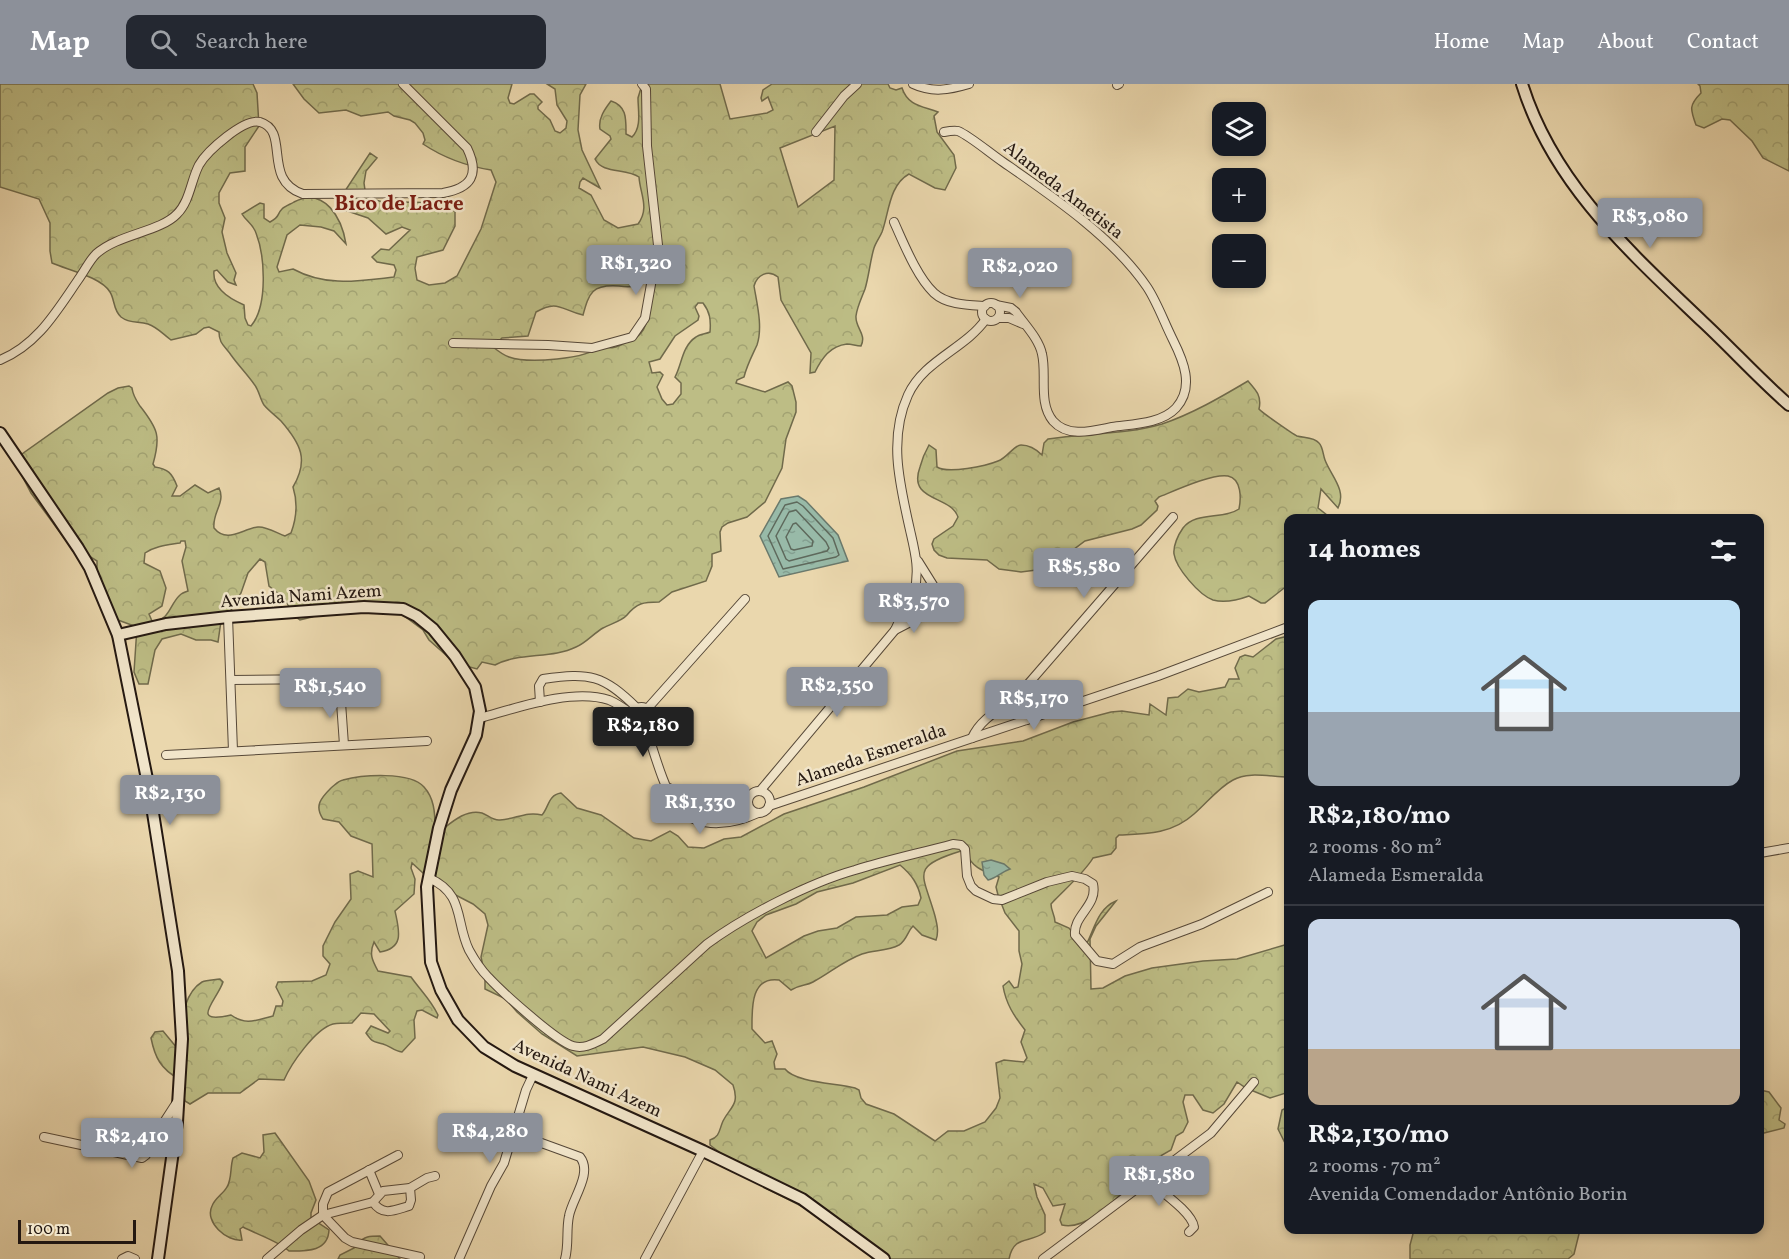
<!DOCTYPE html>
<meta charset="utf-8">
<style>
:root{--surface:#171b24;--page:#242831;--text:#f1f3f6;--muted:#9ea1a6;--line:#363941;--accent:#8c9099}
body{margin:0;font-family:Vollkorn,serif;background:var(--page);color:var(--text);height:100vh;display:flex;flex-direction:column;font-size:22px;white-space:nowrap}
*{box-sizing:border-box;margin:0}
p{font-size:20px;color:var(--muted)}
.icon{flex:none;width:33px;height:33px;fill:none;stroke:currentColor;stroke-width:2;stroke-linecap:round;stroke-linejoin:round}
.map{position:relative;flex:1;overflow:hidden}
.drawer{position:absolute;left:1284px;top:430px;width:480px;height:720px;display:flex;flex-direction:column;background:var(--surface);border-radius:12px;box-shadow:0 3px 9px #0003}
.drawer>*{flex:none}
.fabs{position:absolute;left:1212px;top:18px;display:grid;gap:12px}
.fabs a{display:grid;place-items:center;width:54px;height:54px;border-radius:12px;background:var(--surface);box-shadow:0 3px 9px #0003;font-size:30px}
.scale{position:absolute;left:18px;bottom:15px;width:118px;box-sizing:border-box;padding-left:6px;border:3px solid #241811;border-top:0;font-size:16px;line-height:21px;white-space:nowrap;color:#241811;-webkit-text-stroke:4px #f1e5ca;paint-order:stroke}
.price{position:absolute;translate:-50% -51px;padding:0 14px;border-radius:6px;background:var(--accent);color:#fff;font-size:20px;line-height:39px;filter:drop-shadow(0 2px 3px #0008)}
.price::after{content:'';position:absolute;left:50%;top:36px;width:18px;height:14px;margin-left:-9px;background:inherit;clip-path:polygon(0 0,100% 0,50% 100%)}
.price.selected{background:#222;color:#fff}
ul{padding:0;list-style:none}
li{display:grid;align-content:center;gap:12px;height:318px;padding:0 24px}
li+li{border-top:2px solid var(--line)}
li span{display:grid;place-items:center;height:186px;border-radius:12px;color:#555}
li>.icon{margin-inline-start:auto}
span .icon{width:108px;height:108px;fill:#fffc;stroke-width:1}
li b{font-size:26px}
h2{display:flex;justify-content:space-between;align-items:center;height:72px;padding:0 24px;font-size:26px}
header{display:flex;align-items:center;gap:36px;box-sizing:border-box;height:84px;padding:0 30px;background:var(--accent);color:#fff}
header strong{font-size:28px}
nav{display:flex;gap:33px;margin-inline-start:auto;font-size:21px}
.search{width:420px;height:54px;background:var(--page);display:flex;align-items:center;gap:15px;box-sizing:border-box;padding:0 21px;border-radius:12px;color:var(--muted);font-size:22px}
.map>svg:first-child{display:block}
.forest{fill:url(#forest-crowns);stroke:#706a4b;stroke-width:1.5;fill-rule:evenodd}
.water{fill:url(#water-ripples);stroke:#6a796c;stroke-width:1.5}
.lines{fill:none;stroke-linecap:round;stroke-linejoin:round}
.shore{stroke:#5e695c;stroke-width:1.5}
.street-casing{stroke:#564838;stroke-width:10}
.secondary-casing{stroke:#241811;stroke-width:14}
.street{stroke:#f1e5ca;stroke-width:8}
.secondary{stroke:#f1e5ca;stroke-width:10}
.labels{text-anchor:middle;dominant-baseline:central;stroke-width:5;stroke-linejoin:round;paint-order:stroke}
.street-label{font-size:18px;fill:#241811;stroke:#f1e5ca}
.quarter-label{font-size:21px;font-weight:bold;fill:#7a1f14;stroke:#f1e5ca}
</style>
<header>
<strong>Map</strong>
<div class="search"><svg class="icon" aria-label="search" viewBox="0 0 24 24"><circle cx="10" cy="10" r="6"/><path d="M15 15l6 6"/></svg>Search here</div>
<nav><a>Home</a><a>Map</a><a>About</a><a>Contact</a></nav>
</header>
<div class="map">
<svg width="1789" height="1175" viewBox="0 0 1789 1175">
<defs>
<pattern id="forest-crowns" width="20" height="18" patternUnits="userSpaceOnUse" patternTransform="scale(1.5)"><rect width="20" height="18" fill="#bdbd85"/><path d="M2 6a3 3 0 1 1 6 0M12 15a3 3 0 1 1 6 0" fill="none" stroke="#a2a272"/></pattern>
<pattern id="water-ripples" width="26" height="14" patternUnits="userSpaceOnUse" patternTransform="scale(1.5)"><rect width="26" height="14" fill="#98baa8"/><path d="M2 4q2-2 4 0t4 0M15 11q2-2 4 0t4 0" fill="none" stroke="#839f90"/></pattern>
</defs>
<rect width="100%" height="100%" fill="#ead7ad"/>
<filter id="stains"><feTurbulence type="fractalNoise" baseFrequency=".00333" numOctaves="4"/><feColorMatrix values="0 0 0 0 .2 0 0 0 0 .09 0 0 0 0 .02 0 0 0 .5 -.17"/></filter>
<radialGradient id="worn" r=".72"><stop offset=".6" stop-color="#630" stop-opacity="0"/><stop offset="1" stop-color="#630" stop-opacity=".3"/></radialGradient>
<g class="forest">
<path d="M0,0H253L257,9L259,42L245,63V87L230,89L219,109V119L225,134L222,148L227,169L236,189L234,196L236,201L228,198L217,186L214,187C212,205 230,215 244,221L245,234L248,241L251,242C268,222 265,172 256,149C253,140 246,137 242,130L260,119L264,120V134L270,138C281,132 276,131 282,125C285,122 291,120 294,118C325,102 342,135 346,160L334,147L321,143L300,141L287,151L277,183L279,188L293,185C326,203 358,197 394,193L396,186L394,181L377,178L372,173L381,165L389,166L410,146L402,143L386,150L368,134L344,126L339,116L370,69L377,74L366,87L364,99L366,113L389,120L401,118L446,119L455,128V142L443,166L417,173L415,184L417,196L429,201L445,199L457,192L481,145L496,98L491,86C466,82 444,74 423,60L425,56L423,49L415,39L410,36L394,32L388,28L361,32L346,26L319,29L304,15L293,0H512L508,14L510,19L514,20L530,10H534L542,18L538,22V25L550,36L555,47L560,49L566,44L567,37L557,21L555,5L547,0H586L580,11L578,46L582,66L600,104L583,94L580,98L579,104L591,111L604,136L618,144L638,140C650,124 640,110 639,93C626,84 602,90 595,75L611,55L610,52L600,45C598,34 605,25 611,17C627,22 626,35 626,50L632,53C642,43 638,27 638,14C639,10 641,5 642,0H720L730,35L767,29L773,26L768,13L762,17L761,14L763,6L772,0H888L890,4L896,6L902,4C908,22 922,22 938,28L934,32L937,48L954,71L956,84L945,106L935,104L909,90C889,101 889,129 882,148C880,153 876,158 874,164C870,177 869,192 865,205C862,213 857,223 856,232C855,244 867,250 861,262C856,262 852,260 847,260C830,262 822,274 815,288L810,289L811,269L781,216L778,193C768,185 757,191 754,202C757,220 763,243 757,261C752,272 747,281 744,293L737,296L736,299L765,308L788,298L792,302L796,318V328L786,355L782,384L765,418L747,433L728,439L722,443L720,448L721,467L712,470V482L706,497L672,508L659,518C643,518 637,519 627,531C622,537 610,540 603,544C594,549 586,559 576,563C552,575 519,568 495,581L482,578L477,585L455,579L429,556L423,546L388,520L341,519L312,533L300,536L293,531L285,515L269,502L265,478L260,475L248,489L241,509L230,528L221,537L218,558L211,556H196L181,550L162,555L155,566L148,600H139L134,588L137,543L118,536L111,529L97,491V477L89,472L84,464L64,454L31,409L19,386V378L22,370L108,309L118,304L129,302L132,304C133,312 136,316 140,322C158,345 161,352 153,380L155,383C168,385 172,389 177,402L172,412H180L195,401L208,409L219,404C226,418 212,429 214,444C227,460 242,445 258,443C265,442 277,449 285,452L291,449C297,433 298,419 293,403C309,376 301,360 281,337C276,332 269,327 264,321C260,315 259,306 254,300C247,290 238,281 231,271C225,262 219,260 219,248L209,243L204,244L196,250L171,256C163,250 157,243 148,240C138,237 130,240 121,233C113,226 115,216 110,208C101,193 68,186 52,179L50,167V139L39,115L0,103ZM835,42L834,96L798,123L780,64ZM647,192H651C649,208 652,236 641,249C637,254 630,257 624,259C616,264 611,265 602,262C586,275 529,280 509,273C503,271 498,267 493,263L502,254L528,252L536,228C558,215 561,226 583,231C589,209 592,200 619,202C625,203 631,204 638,201C643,199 644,195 647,192ZM698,219H703C710,228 711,236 710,248C706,250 700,250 696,253C682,262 682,280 675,293L681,299V310L673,320L667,321L662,315L657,303L663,291L660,288L652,289L649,278L660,275L675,252L698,236L699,232L695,223ZM181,457H185L186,463L182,477L188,507C185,508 182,509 180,511C169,521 170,537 152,537L149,530L162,522L166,504L160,487L144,479L145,469C155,462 168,461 180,459Z"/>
<path d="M1698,0H1789V87L1763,74L1752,57L1730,36L1722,35L1704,44L1696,41C1690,25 1689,21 1701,9L1700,2Z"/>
<path d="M1248,297C1256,306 1262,312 1259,325C1261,328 1293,350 1297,352C1304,354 1314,353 1319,359C1323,363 1323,371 1325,376C1331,392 1347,406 1338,424L1321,405L1318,424L1332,435H1288V501L1265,519H1261L1249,512C1238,516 1224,519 1213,516C1199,511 1176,484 1174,470C1173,462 1178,451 1183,444C1196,427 1223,436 1239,425C1241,415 1242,395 1228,392C1213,389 1174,407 1159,413L1155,417L1158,422L1157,426L1141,441L1132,445L1085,457L1054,480L1044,485L1021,488L999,485L987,476L947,474L939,471L934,466L932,460L934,455L953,442L958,433C951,411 907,418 920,383C922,375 925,368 929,361L936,366L937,383C948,390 986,382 998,377C1007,374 1014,361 1021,361C1030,361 1036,365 1042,371L1044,359L1048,355C1085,349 1125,351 1162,340C1192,330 1221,313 1248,297Z"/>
<path d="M1288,552V693C1271,693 1248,687 1233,696C1218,704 1207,719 1194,730C1172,750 1147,750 1119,751L1116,754V764L1111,770L1093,774C1085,788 1063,807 1051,820C1051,827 1055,831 1055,838L1069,844L1082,860H1085L1088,857C1095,842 1099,824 1116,817L1096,842L1090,855L1091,905L1103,904L1125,892L1152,884L1203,877L1237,875L1288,860V1004L1286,1009L1270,1014L1246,1004L1237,998L1224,1020L1213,1029L1203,1026L1193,1011H1185L1183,1018L1188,1038L1183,1048L1176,1052L1171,1066L1162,1071L1153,1083L1150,1082L1148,1076H1146C1139,1087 1132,1099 1123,1108C1109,1123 1083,1146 1062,1141L1060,1136L1065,1120L1053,1122L1043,1104L1034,1100L1037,1113L1045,1131V1148C1030,1160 1014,1150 1009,1175H873L852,1154L817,1130L766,1104L710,1061V1056C720,1053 719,1046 723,1037C730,1023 740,1021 733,1001L715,986L685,973L643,963L577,972L542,950L517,928L506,915L485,905V891L481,873L488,841L485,830L473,820L436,801L412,779L411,784L415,795L414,810L395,827C399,846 405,864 380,868L374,858C369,870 372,876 378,887L411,893C421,907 431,916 438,931L437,934L422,926L417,927L414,936L415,954L402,968C394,967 390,962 383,960C373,957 373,959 366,949L371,942L388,949L390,947L374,930L361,929L352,939C346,939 339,939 333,940C315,945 291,980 284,996L259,995L240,1009H208L190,1020L185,1017L179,995C161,985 155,974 151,954L155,948L163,947L177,964C181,943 182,910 202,898C207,896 214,896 220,895L223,898C217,916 188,941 231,931C247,942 256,936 273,932L276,922H282L283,917L276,903L278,898L312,897L326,891L330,880L323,872V862L335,838L351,815L350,790L358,787L373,793L372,760L351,752L339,738L323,735C314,722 321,714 331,704C335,701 338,697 343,696C362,691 410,687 424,703C434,714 435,728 435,743L443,745C453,737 467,725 482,729C488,731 493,737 500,736C516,735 526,727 542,731C549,723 548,711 561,709L577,724L601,731L634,754L651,757L670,747L678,752L688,763L704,764L724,755L741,753L784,730L864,703L957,667L1023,657L1073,638L1111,628L1122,627L1149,631L1150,620L1166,631L1168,614L1178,613L1188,605L1199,608L1225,603L1229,595H1239L1235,584L1240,573L1245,571L1253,573L1276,555ZM961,767H965C972,784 983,787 999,793L996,803L998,811L1005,829L1019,847V867L1022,880L1018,903L1014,904L1009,897L1003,902C1006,920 1014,932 1025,946L1021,958L1027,974L1024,978L1004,976L996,979L1000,1014L996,1024L985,1038L964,1047H948L935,1057L894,1030L866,1020L861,1014L859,1006L855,1004C837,999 796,999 785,985H775L774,978L777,970L772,957L765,959L752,945C752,926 750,892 779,896L791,906C801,900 806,902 813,898C830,889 843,877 862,870C874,866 888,867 899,861C907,856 907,848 913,842L922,851L936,856C939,848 937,840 935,832C923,789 909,783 961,767ZM900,781C912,791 918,800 921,814L918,821L902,823L887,831L856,833L837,844L818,847L804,852L766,874L752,847L757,838L766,831L796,820L817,808L853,799Z"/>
<polygon points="1760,1006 1769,1008 1781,1024 1779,1036 1785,1040 1784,1044 1760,1050"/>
<polygon points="1288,1023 1288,1061 1286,1061 1278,1045 1282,1026"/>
<path d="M275,1049L309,1097L316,1116L311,1129V1134L329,1146C328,1168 306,1167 289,1167C280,1158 256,1150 243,1143L240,1145L242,1156C227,1158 204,1138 212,1122C215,1114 223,1110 227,1103C232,1095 230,1083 233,1074L242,1069L260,1074L264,1068L263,1051Z"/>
<polygon points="1414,1146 1580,1146 1574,1170 1568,1175 1410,1175 1410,1161"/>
<path d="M380,1152L400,1175H338L340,1171L354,1164V1161L358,1160C364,1152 370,1152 380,1152Z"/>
</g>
<g class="water">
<polygon points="798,412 806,417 838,451 848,477 779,493 760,452 781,415"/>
<path d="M991,776L1004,780L1010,785C1001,788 997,794 988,796L984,791L982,778Z"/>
</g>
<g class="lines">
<g class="shore">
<polygon points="797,418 803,422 833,454 839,471 836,473 783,485 768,452 785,421"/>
<polygon points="796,426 826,458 829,464 827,467 789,477 786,475 776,452 789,428"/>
<polygon points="796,439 813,457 812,462 794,466 791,465 786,453 793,440"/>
</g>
<g class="street-casing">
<g id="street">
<path d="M913,0C932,9 949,6 969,0"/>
<polyline points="1117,1 1119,0"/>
<polyline points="816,48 844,12 857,0"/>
<path d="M944,48C949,47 954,46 958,47C970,52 991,70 1003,78C1052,112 1113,153 1147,203C1157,218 1164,238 1173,256C1183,276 1195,303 1176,324C1161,340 1132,340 1112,343C1092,347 1068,354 1053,337C1038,319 1047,291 1042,270C1039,255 1025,241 1016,228L1011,224L996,221"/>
<path d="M894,138C904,160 917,193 934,209C947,221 969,221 985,222"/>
<circle cx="991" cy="228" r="9"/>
<polyline points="998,234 1009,234 1023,240"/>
<polyline points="453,259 548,261 592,264 632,253 645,234 658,161 647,62 646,5 642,0"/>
<path d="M0,276C37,261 56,228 78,196C84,188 89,177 96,170C118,150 160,148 177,130C190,117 191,96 199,81C207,67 244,34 260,38C291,47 261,96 303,110L443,109C471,104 480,91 467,64L403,0"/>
<polyline points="918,477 933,501 933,518"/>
<circle cx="920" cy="519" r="12"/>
<path d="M914,509C920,486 915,468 910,446C900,401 888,355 908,311C924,276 965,265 986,235"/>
<polyline points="228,533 233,667"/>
<polyline points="895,546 922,532"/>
<polyline points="231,596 327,595 337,598 340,604 344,661"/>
<polyline points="1016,614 1027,636"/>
<path d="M540,618L539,602L543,595C590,588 603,591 637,624"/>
<polyline points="647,625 745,515"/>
<path d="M480,634C517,624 572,604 609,616C621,621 630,629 640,636L647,635L648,626C644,622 639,622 635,626V632"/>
<path d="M644,637C651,658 665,712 680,726C702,746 734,740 758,729"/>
<path d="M972,654C980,635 999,626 1016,614L1173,433"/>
<polyline points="166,671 427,657"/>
<path d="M669,704C699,727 712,727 748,716"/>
<polyline points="760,707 895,546 908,518"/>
<circle cx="759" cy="718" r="11"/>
<polyline points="769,722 1158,592 1288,543"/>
<polyline points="1760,769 1789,764"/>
<path d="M429,794C465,810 455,837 469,866C474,875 481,886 488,893C501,907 556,957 573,962C584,965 593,960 603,955L707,860C745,832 809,799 855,786C887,776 920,769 953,760L961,761L965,765L967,792L971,802L976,807L993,815L1002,816L1047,798L1072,792L1085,795L1093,800C1098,822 1073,831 1075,851L1097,877L1113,880L1140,863L1202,840L1268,808"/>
<path d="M514,1049L580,1073C593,1089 572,1115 569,1132C566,1146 569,1161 565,1175"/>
<polyline points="44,1053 142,1074 146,1071 157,1049 177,1018"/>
<polyline points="398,1071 328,1108 323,1120 323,1131 345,1154 352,1158 420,1173"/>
<polyline points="369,1086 379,1110"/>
<path d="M1148,1096C1160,1107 1192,1128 1194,1143L1189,1148"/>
<path d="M373,1118C383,1133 395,1126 409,1122L411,1116L410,1104"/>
<polyline points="122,1175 128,1172 135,1175"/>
<polyline points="267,1175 301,1146 323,1131 373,1118 383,1107 410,1104 427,1094 435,1092"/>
<polyline points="459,1175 491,1102 504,1079 526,1006 533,991"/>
<polyline points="645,1175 703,1067"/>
<polyline points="1043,1175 1211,1049 1254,998"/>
</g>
</g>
<g class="secondary-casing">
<g id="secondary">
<path d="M1522,0C1553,100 1630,168 1703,238C1732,265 1759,295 1789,321"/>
<polyline points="0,349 78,464 90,484 118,551 150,710 178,887 182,955 177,1038 158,1175"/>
<polyline points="118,551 166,540 228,533 364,523 403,525 417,532 433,545 455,572 475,603 480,627 476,651 451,706 439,744 427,803 431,878 441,906 458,936 484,963 515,982 703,1067 802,1115 884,1175"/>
</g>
</g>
<use href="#street" class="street"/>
<use href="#secondary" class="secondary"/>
</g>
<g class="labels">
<g class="street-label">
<text transform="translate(1063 107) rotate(38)">Alameda Ametista</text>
<text transform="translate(301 513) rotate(-4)">Avenida Nami Azem</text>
<text transform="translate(871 672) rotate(-19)">Alameda Esmeralda</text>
<text transform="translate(587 995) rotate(25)">Avenida Nami Azem</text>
</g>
<g class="quarter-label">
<text x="399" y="120">Bico de Lacre</text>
</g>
</g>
<rect width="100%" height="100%" filter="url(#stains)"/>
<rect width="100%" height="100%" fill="url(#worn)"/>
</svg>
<div class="fabs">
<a><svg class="icon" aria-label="layers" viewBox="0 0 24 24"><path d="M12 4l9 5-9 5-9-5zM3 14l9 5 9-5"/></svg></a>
<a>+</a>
<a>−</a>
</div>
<div class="scale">100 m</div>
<b class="price" style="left:1650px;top:165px">R$3,080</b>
<b class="price" style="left:636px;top:212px">R$1,320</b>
<b class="price" style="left:1020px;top:215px">R$2,020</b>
<b class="price" style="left:1084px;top:515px">R$5,580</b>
<b class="price" style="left:914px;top:550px">R$3,570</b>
<b class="price" style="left:837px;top:634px">R$2,350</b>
<b class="price" style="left:330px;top:635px">R$1,540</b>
<b class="price" style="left:1034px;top:647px">R$5,170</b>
<b class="price selected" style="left:643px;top:674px">R$2,180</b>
<b class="price" style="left:170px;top:742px">R$2,130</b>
<b class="price" style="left:700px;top:751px">R$1,330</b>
<b class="price" style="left:490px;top:1080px">R$4,280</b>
<b class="price" style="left:132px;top:1085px">R$2,410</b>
<b class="price" style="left:1159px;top:1123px">R$1,580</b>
<section class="drawer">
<h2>14 homes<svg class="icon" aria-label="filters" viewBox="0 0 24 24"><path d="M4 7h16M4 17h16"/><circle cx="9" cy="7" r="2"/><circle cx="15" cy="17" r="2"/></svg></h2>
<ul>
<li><span style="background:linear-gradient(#bfe0f5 60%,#9aa5b1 0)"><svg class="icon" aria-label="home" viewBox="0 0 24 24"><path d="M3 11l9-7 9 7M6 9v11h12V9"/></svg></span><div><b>R$2,180/mo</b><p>2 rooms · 80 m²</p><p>Alameda Esmeralda</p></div></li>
<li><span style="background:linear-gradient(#c9d6e8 70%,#b9a48a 0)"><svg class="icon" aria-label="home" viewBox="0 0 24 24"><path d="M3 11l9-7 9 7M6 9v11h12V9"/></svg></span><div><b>R$2,130/mo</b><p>2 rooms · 70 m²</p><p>Avenida Comendador Antônio Borin</p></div></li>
</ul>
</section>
</div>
